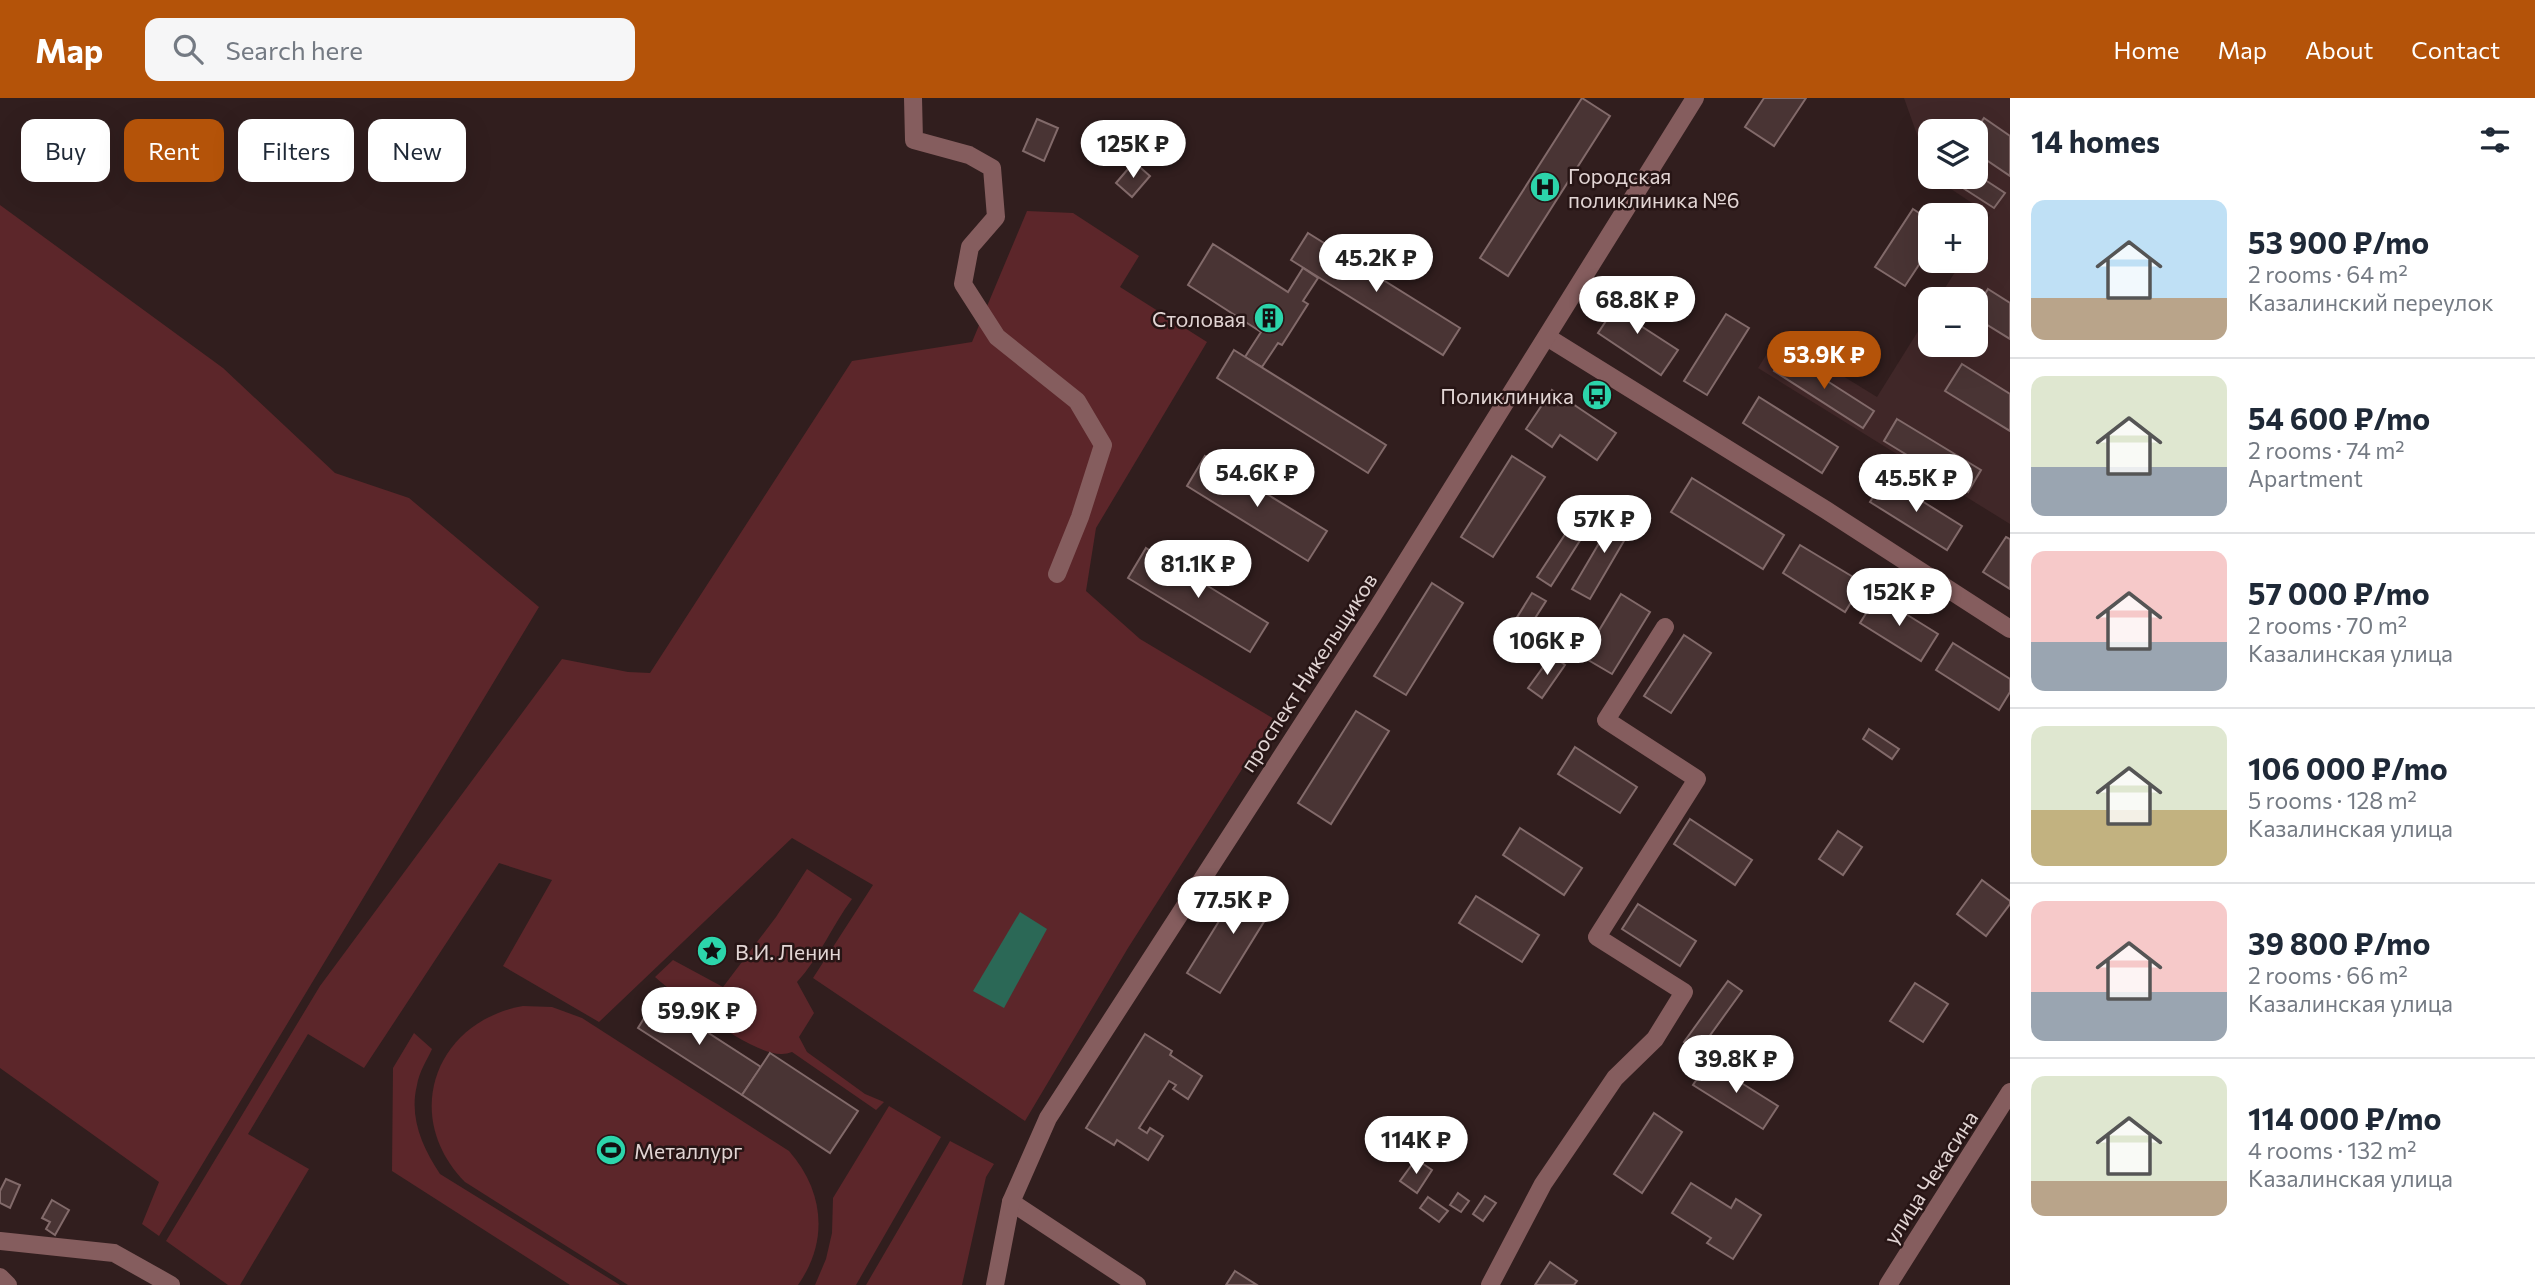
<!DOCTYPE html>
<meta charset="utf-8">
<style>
:root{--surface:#fff;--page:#f6f6f7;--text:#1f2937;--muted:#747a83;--line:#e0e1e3;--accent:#b45309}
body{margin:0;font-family:Commissioner,sans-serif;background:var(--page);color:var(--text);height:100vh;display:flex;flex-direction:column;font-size:26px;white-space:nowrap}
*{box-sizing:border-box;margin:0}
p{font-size:23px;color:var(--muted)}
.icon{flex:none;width:38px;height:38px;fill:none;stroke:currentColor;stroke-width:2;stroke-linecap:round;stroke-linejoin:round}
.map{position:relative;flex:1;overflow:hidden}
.drawer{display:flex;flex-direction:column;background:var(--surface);width:525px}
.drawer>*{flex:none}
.top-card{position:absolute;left:21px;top:21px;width:665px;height:63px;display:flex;gap:14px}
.tools{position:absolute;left:1918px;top:21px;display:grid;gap:14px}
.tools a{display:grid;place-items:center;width:70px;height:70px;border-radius:14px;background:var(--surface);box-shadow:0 7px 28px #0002;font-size:35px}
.price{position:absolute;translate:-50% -60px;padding:0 16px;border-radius:24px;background:#fff;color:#222;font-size:23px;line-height:46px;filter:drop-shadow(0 2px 4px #0008)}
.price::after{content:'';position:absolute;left:50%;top:42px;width:21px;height:16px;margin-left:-10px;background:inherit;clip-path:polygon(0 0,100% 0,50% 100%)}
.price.selected{background:var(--accent);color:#fff}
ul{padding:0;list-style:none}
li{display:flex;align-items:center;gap:21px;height:175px;padding:0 21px}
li+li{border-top:2px solid var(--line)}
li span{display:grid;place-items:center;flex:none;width:196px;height:140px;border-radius:14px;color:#555}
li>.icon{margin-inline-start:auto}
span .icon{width:84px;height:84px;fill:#fffc;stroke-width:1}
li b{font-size:30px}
h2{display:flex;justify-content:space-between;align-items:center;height:84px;padding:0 21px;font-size:30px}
.chip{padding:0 24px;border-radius:14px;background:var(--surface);box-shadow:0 7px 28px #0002;font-size:24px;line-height:63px}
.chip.selected{background:var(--accent);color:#fff}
header{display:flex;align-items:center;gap:42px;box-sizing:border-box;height:98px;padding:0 35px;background:var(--accent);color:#fff}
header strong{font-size:33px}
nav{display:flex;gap:38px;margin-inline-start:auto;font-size:24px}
.search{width:490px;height:63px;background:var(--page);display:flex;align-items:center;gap:18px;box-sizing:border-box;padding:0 24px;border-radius:14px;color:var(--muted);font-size:26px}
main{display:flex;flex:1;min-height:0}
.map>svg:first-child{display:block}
.built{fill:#402728}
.green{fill:#5c262a}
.water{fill:#2b6856}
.building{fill:#493434;stroke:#826a6a;stroke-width:2}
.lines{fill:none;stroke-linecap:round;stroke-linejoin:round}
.minor{stroke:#855d5e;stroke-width:18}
.labels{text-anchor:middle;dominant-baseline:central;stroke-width:5;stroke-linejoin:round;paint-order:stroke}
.poi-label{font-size:21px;fill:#e2d5d4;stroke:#271515;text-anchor:start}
.street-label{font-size:21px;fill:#e2d5d4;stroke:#271515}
</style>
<header>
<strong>Map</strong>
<div class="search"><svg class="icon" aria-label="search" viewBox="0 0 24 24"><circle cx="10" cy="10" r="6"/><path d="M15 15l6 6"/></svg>Search here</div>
<nav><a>Home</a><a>Map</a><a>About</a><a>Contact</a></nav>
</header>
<main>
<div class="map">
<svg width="2010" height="1187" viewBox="0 0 2010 1187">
<rect width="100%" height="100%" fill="#311e1e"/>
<polygon class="built" points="1904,0 2010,0 2010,426 1758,270 1778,238 1877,299 1930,214 1930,247 1976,247 1976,201 1938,201 1962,163 1976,163 1976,141 1990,117 1933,79 1976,79 1976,33 1930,33 1930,73"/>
<g class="green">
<polygon points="0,107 223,270 335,375 409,400 539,509 159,1138 142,1126 159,1084 0,970"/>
<polygon points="1027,113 1073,115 1139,158 1120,189 1207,244 1096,430 1086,493 1140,541 1274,621 1128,850 1025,1023 813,880 873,787 792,740 599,924 503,868 552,782 499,765 364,970 308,936 248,1036 309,1071 240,1187 228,1187 166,1143 320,888 562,561 628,574 650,575 852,263 972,244"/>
<path d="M807,771L852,801C832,828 819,860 797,884L814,915L799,939L807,954L865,996L884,1004L876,1012L792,954C789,955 785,956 782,956C753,958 678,899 655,879L673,862L723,889L776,819Z"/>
<path d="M523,908L552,909L582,920L789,1053C824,1093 829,1143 798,1187H628L465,1084C401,1019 434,924 523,908Z"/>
<path d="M414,935L432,951C427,962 419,974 417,987C409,1019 422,1049 440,1076L620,1187H570L392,1073L393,970Z"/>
<polygon points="889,1008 941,1039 856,1187 815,1187 826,1161 832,1135 833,1100"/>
<polygon points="950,1043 994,1066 986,1079 962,1187 866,1187"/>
</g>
<polygon class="water" points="1020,814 1047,831 1004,910 973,893"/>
<g class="building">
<polygon points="1582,0 1610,18 1508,178 1480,160"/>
<polygon points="1764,0 1806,0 1774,48 1745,29"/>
<polygon points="1984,20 2010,38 2010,78 1976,55 1975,33"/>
<polygon points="1037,21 1058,30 1044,63 1023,53"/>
<polygon points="1134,64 1150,78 1132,99 1116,85"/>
<polygon points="1976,76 2005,95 1994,110 1946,79 1976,79"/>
<polygon points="1913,111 1930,122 1930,150 1905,188 1875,169"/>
<polygon points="1308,135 1460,230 1443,257 1291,162"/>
<polygon points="1213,146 1288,194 1303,170 1318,180 1303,203 1308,206 1282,247 1278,245 1262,269 1245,259 1261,234 1188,187"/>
<polygon points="1988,191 2010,205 2010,241 1976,220 1976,211"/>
<polygon points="1624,196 1650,214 1641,228 1678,252 1661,277 1598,235"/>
<polygon points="1726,216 1749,230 1707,297 1684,283"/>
<polygon points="1234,252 1386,347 1368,375 1217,280"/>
<polygon points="1785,256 1874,313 1863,330 1774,273"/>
<polygon points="1962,266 2010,296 2010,333 1945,293"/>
<polygon points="1552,292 1616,335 1597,362 1560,337 1552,349 1526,331"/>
<polygon points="1759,299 1838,349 1822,375 1743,325"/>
<polygon points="1897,321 1981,372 1968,394 1884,343"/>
<polygon points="1205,358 1327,433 1308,463 1187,388"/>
<polygon points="1512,358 1545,379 1493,459 1461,439"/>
<polygon points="1692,380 1784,437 1763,471 1671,414"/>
<polygon points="1885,380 1962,428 1947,452 1870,404"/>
<polygon points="1587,403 1600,411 1551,488 1537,479"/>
<polygon points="1618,413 1635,424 1590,501 1572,491"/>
<polygon points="2006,439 2010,441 2010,491 1983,474"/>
<polygon points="1800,447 1863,485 1845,514 1783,475"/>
<polygon points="1146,450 1268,525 1250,554 1128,480"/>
<polygon points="1432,485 1463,505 1406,597 1374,578"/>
<polygon points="1532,495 1546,503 1516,550 1503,542"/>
<polygon points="1621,496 1650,514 1612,576 1583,559"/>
<polygon points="1877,498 1938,536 1921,563 1860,525"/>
<polygon points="1684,537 1711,555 1671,615 1644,598"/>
<polygon points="1953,545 2010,581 2010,594 1999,612 1936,572"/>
<polygon points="1552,557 1565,567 1542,600 1528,590"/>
<polygon points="1356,613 1389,633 1331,726 1298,705"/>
<polygon points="1869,631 1899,651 1892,661 1863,641"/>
<polygon points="1575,649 1637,689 1620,715 1558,676"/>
<polygon points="1690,721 1752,762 1735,787 1674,746"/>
<polygon points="1520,730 1582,770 1564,797 1503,757"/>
<polygon points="1838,733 1862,749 1843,777 1819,761"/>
<polygon points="1245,781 1278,801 1220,895 1187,875"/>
<polygon points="1982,782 2010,803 2010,806 1986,838 1957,816"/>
<polygon points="1476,798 1539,837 1522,864 1459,825"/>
<polygon points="1638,806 1696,843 1680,868 1622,831"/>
<polygon points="1728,883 1742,893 1698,954 1684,944"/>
<polygon points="1915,885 1948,906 1923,944 1890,923"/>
<polygon points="656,901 761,969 742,997 638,930"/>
<polygon points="1145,936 1172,953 1170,957 1202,978 1188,1001 1173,991 1176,987 1169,983 1139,1030 1147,1035 1150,1030 1163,1038 1148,1062 1117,1042 1114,1047 1086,1030"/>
<polygon points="770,955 858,1013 830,1055 742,997"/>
<polygon points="1708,964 1778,1008 1763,1031 1693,987"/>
<polygon points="1654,1015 1682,1034 1642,1095 1614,1076"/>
<polygon points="1442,1022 1458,1033 1439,1062 1423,1051"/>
<polygon points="1416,1061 1432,1072 1417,1095 1400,1083"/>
<polygon points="6,1081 20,1087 10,1110 0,1105 0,1093"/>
<polygon points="1691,1085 1731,1110 1736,1101 1761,1117 1733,1161 1707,1145 1711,1140 1672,1115"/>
<polygon points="1458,1095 1469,1103 1461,1114 1450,1107"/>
<polygon points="1485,1098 1496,1105 1483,1123 1473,1116"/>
<polygon points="1428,1099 1448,1113 1439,1124 1420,1110"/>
<polygon points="52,1102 69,1112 55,1137 46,1131 50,1124 42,1120"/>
<polygon points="1550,1164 1577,1183 1574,1187 1535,1187"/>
<polygon points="1235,1173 1257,1187 1226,1187"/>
</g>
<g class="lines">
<g class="minor">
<polyline points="913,0 914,42 969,57 992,70 996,119 970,149 963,186 997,239 1077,303 1103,347 1080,419 1057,476"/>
<polyline points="1547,239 1826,412 2010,531"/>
<polyline points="1011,1104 1137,1187"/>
<polyline points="0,1143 114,1155 171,1187"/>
<polyline points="0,1179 8,1187"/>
<polyline points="995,1187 1011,1104 1048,1020 1373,517 1695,0"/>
<polyline points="1490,1187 1543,1086 1615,980 1655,941 1684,894 1597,839 1697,681 1606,622 1665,529"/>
<polyline points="1888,1187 2010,994"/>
</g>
</g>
<defs>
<g id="hospital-disc" transform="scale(1.575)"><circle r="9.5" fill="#2cd5ab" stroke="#271515"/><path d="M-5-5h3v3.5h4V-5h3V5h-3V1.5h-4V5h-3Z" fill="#111"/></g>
<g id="building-disc" transform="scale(1.575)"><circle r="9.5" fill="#2cd5ab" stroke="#271515"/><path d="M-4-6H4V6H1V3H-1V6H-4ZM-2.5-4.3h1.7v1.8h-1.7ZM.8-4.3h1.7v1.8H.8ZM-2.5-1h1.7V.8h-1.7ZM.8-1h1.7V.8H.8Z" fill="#111"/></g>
<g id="bus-disc" transform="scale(1.575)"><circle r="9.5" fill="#2cd5ab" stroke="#271515"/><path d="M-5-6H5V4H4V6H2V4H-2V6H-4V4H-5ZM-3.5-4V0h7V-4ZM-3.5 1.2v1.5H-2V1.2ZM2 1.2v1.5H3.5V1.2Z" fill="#111"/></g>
<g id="sight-disc" transform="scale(1.575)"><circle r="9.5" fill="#2cd5ab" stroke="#271515"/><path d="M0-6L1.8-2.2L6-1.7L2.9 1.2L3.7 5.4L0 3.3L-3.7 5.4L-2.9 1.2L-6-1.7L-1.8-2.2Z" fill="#111"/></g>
<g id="stadium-disc" transform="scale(1.575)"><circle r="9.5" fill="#2cd5ab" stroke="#271515"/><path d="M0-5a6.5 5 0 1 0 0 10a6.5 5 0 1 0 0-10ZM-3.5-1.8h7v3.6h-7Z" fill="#111"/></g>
</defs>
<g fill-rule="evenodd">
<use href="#hospital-disc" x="1545" y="89"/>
<use href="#building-disc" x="1269" y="220"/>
<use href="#bus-disc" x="1597" y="297"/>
<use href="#sight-disc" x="712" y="853"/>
<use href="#stadium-disc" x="611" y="1052"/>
</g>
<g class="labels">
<g class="poi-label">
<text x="1568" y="77">Городская<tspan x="1568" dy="24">поликлиника №6</tspan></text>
<text x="1246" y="220" text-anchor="end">Столовая</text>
<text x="1574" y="297" text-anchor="end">Поликлиника</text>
<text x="735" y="853">В.И. Ленин</text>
<text x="634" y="1052">Металлург</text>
</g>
<g class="street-label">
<text transform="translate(1308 574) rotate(-57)">проспект Никельщиков</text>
<text transform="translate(1930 1079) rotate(-57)">улица Чекасина</text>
</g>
</g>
</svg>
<div class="tools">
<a><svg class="icon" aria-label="layers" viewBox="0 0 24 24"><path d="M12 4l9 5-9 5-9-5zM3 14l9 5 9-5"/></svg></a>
<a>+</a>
<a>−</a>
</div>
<b class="price" style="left:1133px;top:82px">125K ₽</b>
<b class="price" style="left:1376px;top:196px">45.2K ₽</b>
<b class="price" style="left:1637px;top:238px">68.8K ₽</b>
<b class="price selected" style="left:1824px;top:293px">53.9K ₽</b>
<b class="price" style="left:1257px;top:411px">54.6K ₽</b>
<b class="price" style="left:1916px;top:416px">45.5K ₽</b>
<b class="price" style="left:1604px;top:457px">57K ₽</b>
<b class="price" style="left:1198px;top:502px">81.1K ₽</b>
<b class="price" style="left:1899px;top:530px">152K ₽</b>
<b class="price" style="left:1547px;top:579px">106K ₽</b>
<b class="price" style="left:1233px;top:838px">77.5K ₽</b>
<b class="price" style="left:699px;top:949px">59.9K ₽</b>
<b class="price" style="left:1736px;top:997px">39.8K ₽</b>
<b class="price" style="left:1416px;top:1078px">114K ₽</b>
<div class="top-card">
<a class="chip">Buy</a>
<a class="chip selected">Rent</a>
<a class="chip">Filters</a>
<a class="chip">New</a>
</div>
</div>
<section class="drawer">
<h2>14 homes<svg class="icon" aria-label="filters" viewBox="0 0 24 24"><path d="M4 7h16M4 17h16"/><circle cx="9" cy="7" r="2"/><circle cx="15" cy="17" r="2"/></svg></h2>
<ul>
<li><span style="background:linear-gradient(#bfe0f5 70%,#b9a48a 0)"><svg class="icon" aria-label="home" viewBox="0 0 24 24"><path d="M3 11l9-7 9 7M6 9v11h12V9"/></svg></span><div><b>53 900 ₽/mo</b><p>2 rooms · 64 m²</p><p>Казалинский переулок</p></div></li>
<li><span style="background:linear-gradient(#dfe7d0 65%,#9aa5b1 0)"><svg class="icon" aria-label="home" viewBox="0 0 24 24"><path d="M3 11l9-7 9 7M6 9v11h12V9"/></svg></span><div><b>54 600 ₽/mo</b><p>2 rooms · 74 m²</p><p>Apartment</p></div></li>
<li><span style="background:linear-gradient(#f6c9c9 65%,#9aa5b1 0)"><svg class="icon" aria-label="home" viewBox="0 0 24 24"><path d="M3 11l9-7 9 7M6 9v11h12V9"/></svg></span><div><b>57 000 ₽/mo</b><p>2 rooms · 70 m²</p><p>Казалинская улица</p></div></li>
<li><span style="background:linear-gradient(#dfe7d0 60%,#c2b280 0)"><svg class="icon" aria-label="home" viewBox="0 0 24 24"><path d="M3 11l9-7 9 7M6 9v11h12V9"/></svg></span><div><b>106 000 ₽/mo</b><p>5 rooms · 128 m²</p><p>Казалинская улица</p></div></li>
<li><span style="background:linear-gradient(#f6c9c9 65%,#9aa5b1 0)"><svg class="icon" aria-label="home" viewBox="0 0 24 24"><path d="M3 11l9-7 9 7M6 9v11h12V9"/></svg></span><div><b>39 800 ₽/mo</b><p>2 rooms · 66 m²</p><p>Казалинская улица</p></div></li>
<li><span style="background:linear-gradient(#dfe7d0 75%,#b9a48a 0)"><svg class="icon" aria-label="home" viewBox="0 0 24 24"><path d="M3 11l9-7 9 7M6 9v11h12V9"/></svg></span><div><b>114 000 ₽/mo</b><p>4 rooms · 132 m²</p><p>Казалинская улица</p></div></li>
</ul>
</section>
</main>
